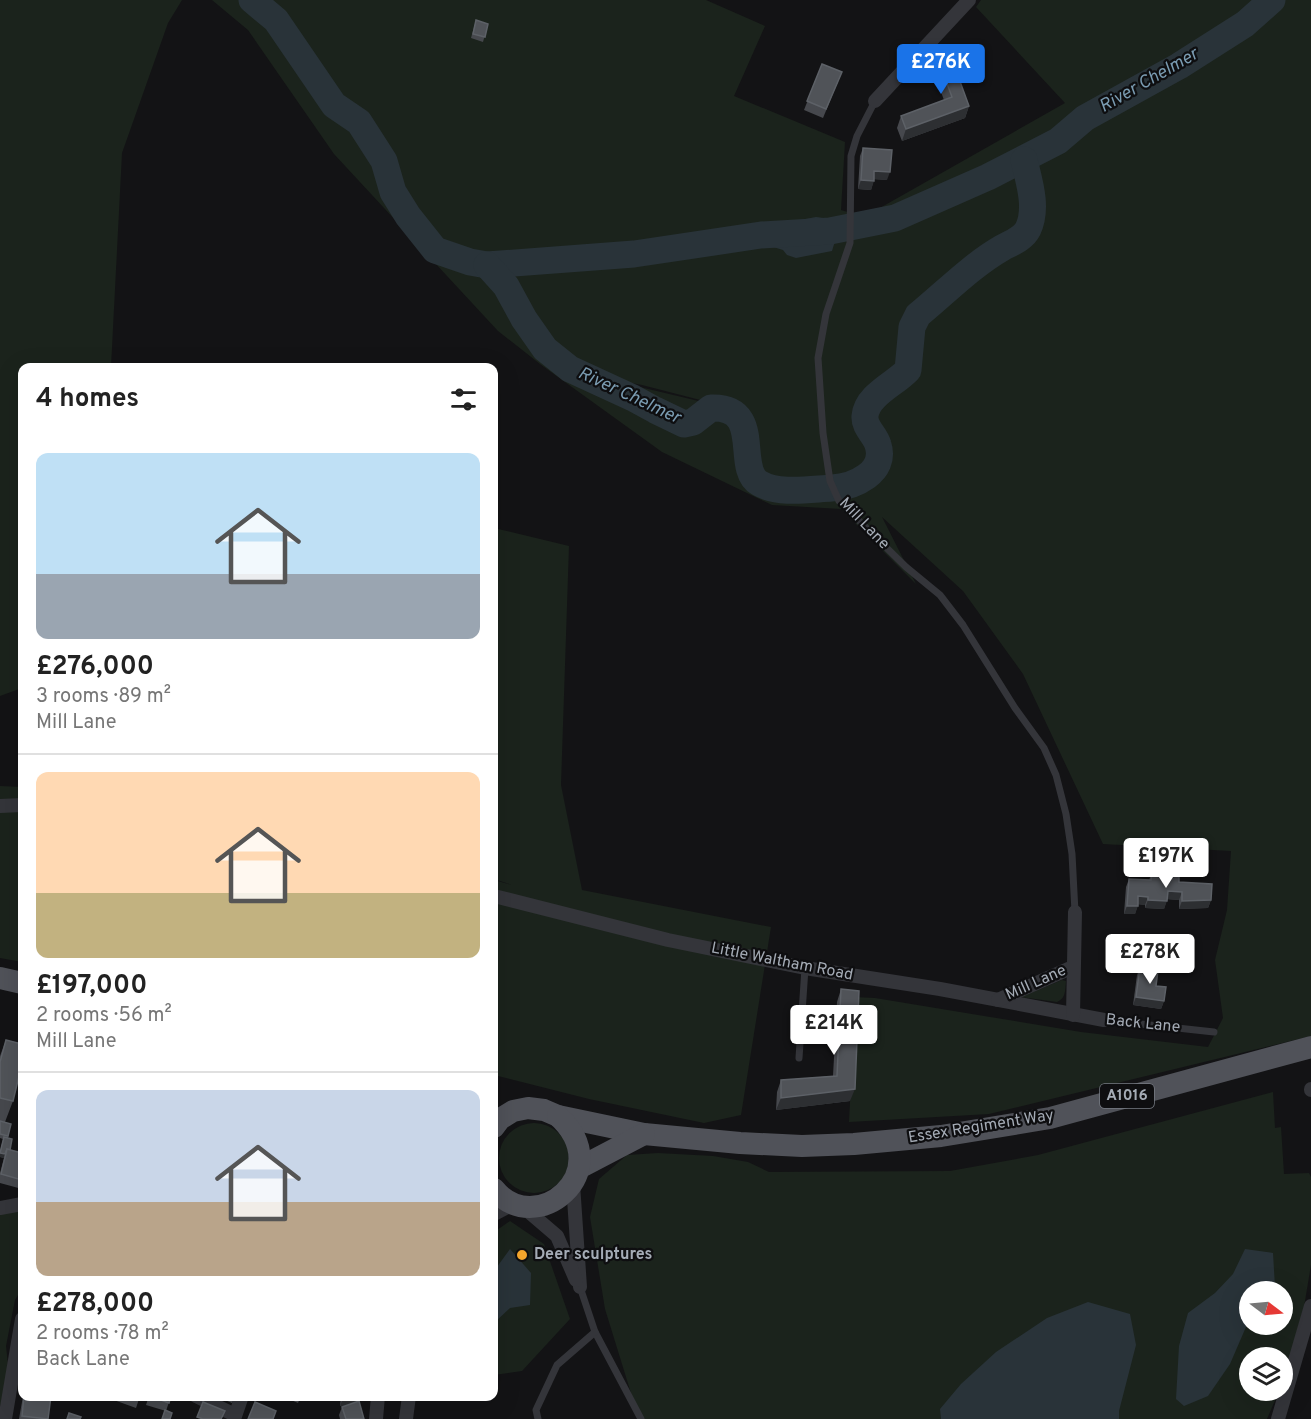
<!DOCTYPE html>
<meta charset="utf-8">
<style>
:root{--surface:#fff;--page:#f6f6f6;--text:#222;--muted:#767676;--line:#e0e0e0;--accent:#1a73e8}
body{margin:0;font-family:Overpass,sans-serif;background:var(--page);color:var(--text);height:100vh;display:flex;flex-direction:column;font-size:22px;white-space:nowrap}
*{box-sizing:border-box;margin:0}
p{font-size:20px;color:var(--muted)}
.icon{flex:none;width:33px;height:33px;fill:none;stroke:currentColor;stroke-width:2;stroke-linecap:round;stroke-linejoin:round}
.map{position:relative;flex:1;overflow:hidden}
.side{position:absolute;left:18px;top:363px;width:480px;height:1038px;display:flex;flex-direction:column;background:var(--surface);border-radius:12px;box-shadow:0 6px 24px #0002}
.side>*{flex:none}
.needle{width:39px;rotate:106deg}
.tools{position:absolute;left:1239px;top:1281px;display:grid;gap:12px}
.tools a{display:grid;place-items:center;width:54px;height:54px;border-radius:50%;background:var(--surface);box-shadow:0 6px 24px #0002;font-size:30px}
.price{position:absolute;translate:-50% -51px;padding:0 14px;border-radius:6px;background:#fff;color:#222;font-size:20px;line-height:39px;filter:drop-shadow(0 2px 3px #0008)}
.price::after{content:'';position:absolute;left:50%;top:36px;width:18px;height:14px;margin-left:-9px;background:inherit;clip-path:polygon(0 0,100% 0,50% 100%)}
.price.on{background:var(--accent);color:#fff}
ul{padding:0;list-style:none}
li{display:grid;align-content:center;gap:12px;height:318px;padding:0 18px}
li+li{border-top:2px solid var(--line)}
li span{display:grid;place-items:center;height:186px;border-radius:12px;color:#555}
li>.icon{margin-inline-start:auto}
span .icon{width:108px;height:108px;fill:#fffc;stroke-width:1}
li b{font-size:26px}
h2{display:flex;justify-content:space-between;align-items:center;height:72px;padding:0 18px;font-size:26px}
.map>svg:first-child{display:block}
.green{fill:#1b231c;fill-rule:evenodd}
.water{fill:#293339}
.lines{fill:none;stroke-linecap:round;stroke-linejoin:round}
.river{stroke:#293339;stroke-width:27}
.service{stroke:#34353a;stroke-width:7}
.minor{stroke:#34353a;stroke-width:14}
.primary{stroke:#505259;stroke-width:22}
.wall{fill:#46484d}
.shaded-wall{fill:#2d2f32}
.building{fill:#505358;stroke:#5d6167;stroke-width:1.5}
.poi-dot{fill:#f4a52c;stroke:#0e0e10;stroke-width:2}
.labels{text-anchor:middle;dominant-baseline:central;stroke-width:4.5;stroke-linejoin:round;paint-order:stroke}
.shield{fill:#0e0e10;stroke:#777c84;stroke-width:1.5}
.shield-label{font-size:15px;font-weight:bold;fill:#a4abb5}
.street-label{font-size:16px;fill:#a4abb5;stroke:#0e0e10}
.poi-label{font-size:16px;font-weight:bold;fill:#a4abb5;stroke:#0e0e10;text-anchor:start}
.water-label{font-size:18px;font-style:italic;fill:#7a9bb1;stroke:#0e0e10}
</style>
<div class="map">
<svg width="1311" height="1419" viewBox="0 0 1311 1419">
<rect width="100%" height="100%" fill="#131315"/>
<g class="green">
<polygon points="0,0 182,0 168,23 122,153 111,367 22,368 22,688 0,696"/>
<path d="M212,0H706L765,26L734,96L845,142L841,210L864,217L1065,103L976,7L981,0H1311V1036L989,1114L849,1122L855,1003L853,997L875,998L1081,1032L1208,1047L1223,1018L1215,960L1227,910L1231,851L1103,844L1023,674L963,591L882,517L916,584L841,509L772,505L662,452L540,364L498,331L334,154L248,30ZM581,373L642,385L708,402L747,431L707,403Z"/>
<polygon points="494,528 569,546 561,785 582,890 771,927 741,1115 704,1123 589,1099 494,1075 494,880 512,885 494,879"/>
<polygon points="0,786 22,787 22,962 0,958"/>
<path d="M1062,980L1066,981C1065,991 1066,998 1057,1002L1021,997Z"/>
<path d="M1273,1092L1275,1128L1281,1127L1284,1174L1309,1173L1311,1177V1265L1304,1307L1283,1380L1282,1358H1250V1390L1279,1391L1267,1419H639L605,1309L590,1217L599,1179L627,1155L658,1153L713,1156L748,1162L769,1172L950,1171L1038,1155ZM1250,1292H1282V1324H1250Z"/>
<circle cx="534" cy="1158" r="35"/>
<polygon points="22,1208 22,1288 15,1300 6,1346 8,1365 0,1409 0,1214"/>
<polygon points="510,1221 544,1244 570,1319 522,1371 494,1375 494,1232"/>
</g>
<g class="water">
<polygon points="816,217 831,219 835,241 832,251 796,258 787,255 783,250 767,245 762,230 784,229 800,220"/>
<polygon points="510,1249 531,1273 530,1305 510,1308 494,1323 494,1271"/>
<polygon points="1245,1249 1273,1253 1275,1287 1271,1291 1250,1292 1249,1320 1230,1364 1208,1396 1184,1406 1176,1399 1179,1346 1188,1313 1215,1293 1233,1274"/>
<polygon points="1088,1302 1130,1314 1136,1345 1119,1411 1119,1419 941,1419 940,1409 961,1384 996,1352 1047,1318"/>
</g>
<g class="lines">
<g class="river">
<polyline points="252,0 276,20 334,105 359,122 384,161 393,192 408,216 435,250 470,262 487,265 634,254 761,235 830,231 895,218 988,177 1058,141 1085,118 1179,66 1245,24 1272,0"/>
<path d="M487,265L506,286L524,319L545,349L570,369L633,398L655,410L684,424L693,422L711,408C765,406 734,468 759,483C779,495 811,489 832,488C854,487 887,472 878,445C875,434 864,428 865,416C867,395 895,384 908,370L912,327L918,315C946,292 971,266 1002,248C1011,243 1023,239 1028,229C1038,208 1029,181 1024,160"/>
</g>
<g class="service">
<polyline points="875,101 857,136 851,156 850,243 826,314 818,358 823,433 830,481 839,501 906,567 940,595 963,625 1015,708 1044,748 1056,775 1066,814 1072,854 1075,912"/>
<polyline points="1104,1020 1214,1032"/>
<polyline points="799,1058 805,968"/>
<polyline points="580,1287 595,1332 641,1419"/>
<polyline points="538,1419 536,1410 557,1365 595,1332"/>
</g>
<g class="minor">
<polyline points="875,101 969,0"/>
<polyline points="0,806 22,805"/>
<polyline points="494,896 668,940 805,968 940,989 1104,1020"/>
<polyline points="998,1000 1073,967"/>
<polyline points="1073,1015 1075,912"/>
<polyline points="1311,1089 1311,1090"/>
<polyline points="573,1184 580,1287"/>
<polyline points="522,1206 557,1236 576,1280"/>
<polyline points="0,1208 22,1204"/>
<polyline points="494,1214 513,1204"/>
<polyline points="196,1396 235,1415"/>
<polyline points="5,1419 22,1319"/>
<polyline points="234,1419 242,1396"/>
<polyline points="376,1419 378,1396"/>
<polyline points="406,1419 409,1396"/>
<polyline points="1278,1419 1311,1306"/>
</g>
<g class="primary">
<polyline points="0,978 22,983"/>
<polyline points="494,1127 500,1119 513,1111 528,1108 544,1110 558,1116 644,1134 740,1143 802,1146 854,1144 941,1136 1050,1118 1311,1047"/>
<polyline points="579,1168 644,1134"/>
<path d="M494,1189C535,1240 619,1172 558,1116"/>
</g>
</g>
<g class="wall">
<polygon points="476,20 488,24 483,42 471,38"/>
<polygon points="935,51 969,106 965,118 902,141 897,128 901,116 944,100 930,63"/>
<polygon points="822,64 842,72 823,118 804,110"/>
<polygon points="863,148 887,180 874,179 871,190 858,189 860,156"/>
<polygon points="1152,872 1179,882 1211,900 1208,908 1179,909 1179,900 1167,899 1164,909 1145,908 1145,905 1138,904 1135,914 1124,914 1126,887 1129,879 1149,880"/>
<polygon points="1140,967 1164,1001 1161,1009 1133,1005 1137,975"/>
<polygon points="841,989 850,1101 776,1110 777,1092 781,1080 833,1076 837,1002"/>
<polygon points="6,1040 13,1101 5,1122 8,1136 8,1138 10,1150 22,1153 22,1189 0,1183 0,1173 4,1158 0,1157 0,1151 3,1139 0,1138 0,1056"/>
<polygon points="23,1396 51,1396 48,1419 19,1419"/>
<polygon points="96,1396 107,1396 105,1400"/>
<polygon points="112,1396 140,1396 136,1408 111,1399"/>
<polygon points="149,1396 171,1396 166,1411 146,1405"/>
<polygon points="216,1396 235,1396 232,1403"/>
<polygon points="282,1396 301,1396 298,1403"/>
<polygon points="341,1396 360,1396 359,1401 364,1419 340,1419 339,1415 342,1407 343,1406 340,1406"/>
</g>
<g class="shaded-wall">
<polygon points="969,106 965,118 902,141 906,129"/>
<polygon points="874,171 890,172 887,180 871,179"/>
<polygon points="861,180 874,181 871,190 858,189"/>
<polygon points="1168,891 1182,892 1179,900 1165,899"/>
<polygon points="1138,896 1148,897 1145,905 1135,904"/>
<polygon points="1148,900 1167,901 1164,909 1145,908"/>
<polygon points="1211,900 1208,908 1179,909 1182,901"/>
<polygon points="1127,906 1138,906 1135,914 1124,914"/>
<polygon points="1136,997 1164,1001 1161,1009 1133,1005"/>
<polygon points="855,1089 850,1101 776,1110 781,1098"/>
<polygon points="0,1153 5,1154 4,1158 0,1157"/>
<polygon points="343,1398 359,1400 356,1408 340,1406"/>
</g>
<g class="building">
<polygon points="476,20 488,24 485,37 473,34"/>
<polygon points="947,46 969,106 906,129 901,116 952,97 935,51"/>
<polygon points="822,64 842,72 826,109 807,101"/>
<polygon points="863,148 892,150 890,172 874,171 874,181 861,180"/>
<polygon points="1152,872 1179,874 1179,882 1212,884 1211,900 1182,901 1182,892 1168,891 1167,901 1148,900 1148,897 1138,896 1138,906 1127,906 1129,879 1151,880"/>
<polygon points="1140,967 1158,970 1156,986 1166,987 1164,1001 1136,997"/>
<polygon points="841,989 859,991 855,1089 781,1098 781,1080 837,1076"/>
<polygon points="6,1040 22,1044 22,1064 13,1101 0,1098 0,1062"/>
<polygon points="0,1121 11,1124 8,1136 0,1134"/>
<polygon points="4,1137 12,1139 10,1150 7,1149 5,1154 0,1153"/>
<polygon points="7,1149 22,1153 22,1180 1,1174"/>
<polygon points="24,1396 51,1396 48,1419 22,1416"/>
<polygon points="130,1396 140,1396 139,1400"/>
<polygon points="150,1396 171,1396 169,1403"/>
<polygon points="343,1396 360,1396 359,1400 343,1398"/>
<polygon points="359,1401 364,1419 346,1419 342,1407"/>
<polygon points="203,1402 225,1411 221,1419 203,1419 197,1417"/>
<polygon points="255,1402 276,1411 273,1419 248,1419"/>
<polygon points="165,1410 172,1413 170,1419 162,1419"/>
<polygon points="69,1413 81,1417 80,1419 67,1419"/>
</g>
<circle class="poi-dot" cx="522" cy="1255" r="6"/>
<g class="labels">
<rect class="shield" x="1100" y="1084" width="54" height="24" rx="4.5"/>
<g class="shield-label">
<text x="1127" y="1096">A1016</text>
</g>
<g class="street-label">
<text transform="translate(864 524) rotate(46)">Mill Lane</text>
<text transform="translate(782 962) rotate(11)">Little Waltham Road</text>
<text transform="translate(1036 983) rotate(-24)">Mill Lane</text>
<text transform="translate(1143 1024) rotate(6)">Back Lane</text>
<text transform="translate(981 1127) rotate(-9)">Essex Regiment Way</text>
</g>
<g class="poi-label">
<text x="534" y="1255">Deer sculptures</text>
</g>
<g class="water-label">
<text transform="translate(1149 81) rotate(-30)">River Chelmer</text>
<text transform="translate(629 396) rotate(25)">River Chelmer</text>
</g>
</g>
</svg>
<div class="tools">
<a><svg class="needle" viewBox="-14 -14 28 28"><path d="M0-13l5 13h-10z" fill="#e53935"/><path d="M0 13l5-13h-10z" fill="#767676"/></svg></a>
<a><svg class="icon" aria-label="layers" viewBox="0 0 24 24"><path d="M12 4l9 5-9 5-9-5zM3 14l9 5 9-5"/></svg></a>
</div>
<b class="price on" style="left:941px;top:95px">£276K</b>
<b class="price" style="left:1166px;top:889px">£197K</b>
<b class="price" style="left:1150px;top:985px">£278K</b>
<b class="price" style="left:834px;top:1056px">£214K</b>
<section class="side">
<h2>4 homes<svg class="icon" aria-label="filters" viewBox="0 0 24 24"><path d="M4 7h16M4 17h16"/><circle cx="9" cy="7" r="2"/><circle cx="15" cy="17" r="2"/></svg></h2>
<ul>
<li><span style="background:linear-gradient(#bfe0f5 65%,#9aa5b1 0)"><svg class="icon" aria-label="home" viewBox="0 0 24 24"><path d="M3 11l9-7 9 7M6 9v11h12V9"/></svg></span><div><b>£276,000</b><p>3 rooms · 89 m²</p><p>Mill Lane</p></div></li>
<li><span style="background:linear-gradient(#ffd9b3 65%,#c2b280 0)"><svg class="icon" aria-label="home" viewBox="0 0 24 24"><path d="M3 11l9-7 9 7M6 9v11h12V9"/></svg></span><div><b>£197,000</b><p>2 rooms · 56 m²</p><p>Mill Lane</p></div></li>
<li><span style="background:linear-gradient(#c9d6e8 60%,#b9a48a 0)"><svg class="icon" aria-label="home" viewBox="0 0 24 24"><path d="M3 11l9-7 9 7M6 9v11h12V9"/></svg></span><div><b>£278,000</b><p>2 rooms · 78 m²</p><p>Back Lane</p></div></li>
</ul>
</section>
</div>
